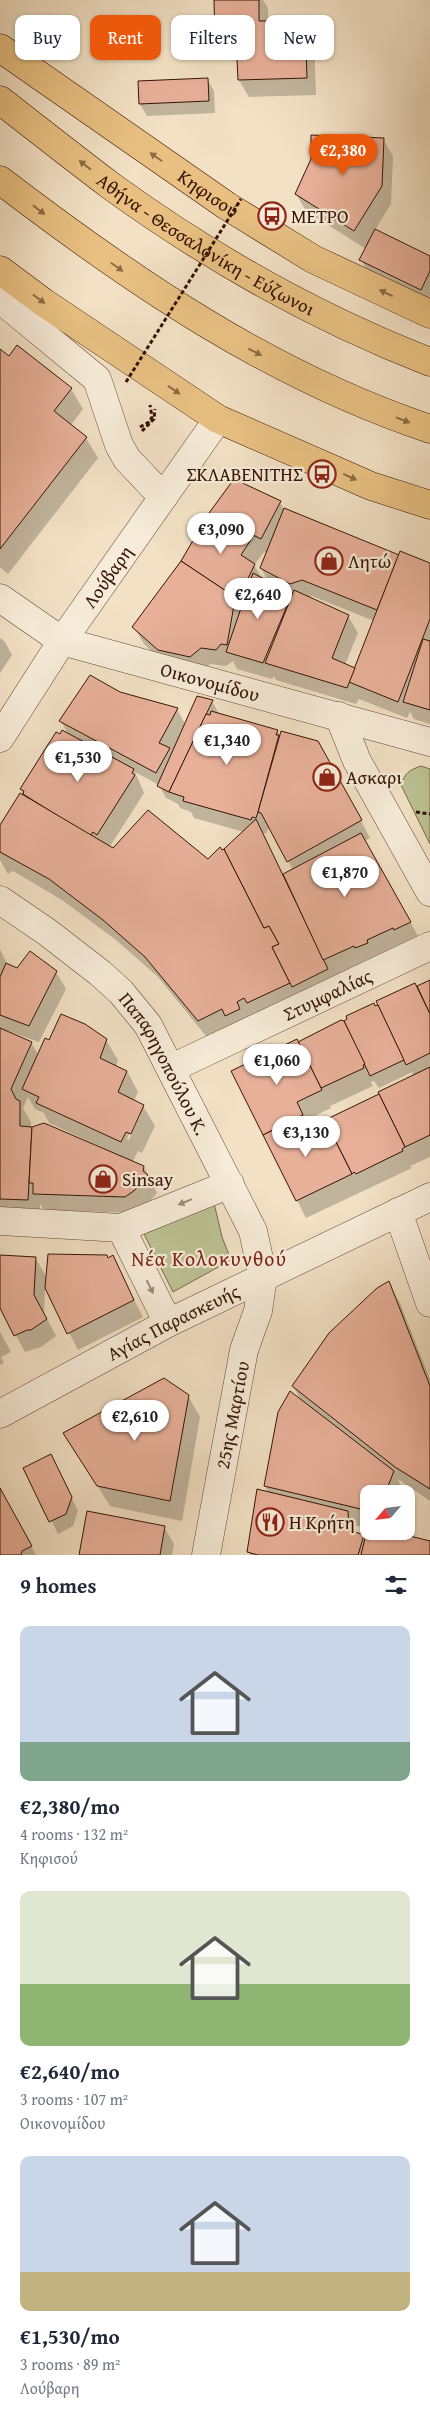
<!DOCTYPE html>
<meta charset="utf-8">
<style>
:root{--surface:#fff;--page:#f2f2f3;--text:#1f2937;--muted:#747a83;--accent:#ea580c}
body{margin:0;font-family:"Gentium Book Plus",serif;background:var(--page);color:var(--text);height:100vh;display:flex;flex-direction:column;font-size:19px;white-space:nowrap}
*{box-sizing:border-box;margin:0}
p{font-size:16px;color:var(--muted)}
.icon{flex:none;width:28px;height:28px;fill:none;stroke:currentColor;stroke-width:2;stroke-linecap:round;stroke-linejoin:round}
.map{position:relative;height:1555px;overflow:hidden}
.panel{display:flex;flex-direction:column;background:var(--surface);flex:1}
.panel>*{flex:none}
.guide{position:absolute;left:15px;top:15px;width:400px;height:45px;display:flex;gap:10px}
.needle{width:32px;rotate:242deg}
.tools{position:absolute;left:360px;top:1485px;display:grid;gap:10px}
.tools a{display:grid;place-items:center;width:55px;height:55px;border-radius:10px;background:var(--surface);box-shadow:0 1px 4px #0004;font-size:25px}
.price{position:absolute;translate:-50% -42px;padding:0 11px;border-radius:18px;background:#fff;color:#222;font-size:16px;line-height:32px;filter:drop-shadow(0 1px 2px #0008)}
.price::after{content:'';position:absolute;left:50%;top:30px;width:15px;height:11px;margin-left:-8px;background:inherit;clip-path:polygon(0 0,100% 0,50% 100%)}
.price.on{background:var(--accent);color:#fff}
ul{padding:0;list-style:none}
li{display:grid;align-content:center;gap:10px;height:265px;padding:0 20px}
li span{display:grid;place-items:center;height:155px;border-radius:10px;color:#555}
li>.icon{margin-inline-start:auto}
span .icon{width:90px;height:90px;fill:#fffc;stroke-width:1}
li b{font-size:21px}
h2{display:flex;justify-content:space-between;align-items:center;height:60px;padding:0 20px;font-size:21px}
.pill{padding:0 18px;border-radius:10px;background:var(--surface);box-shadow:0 1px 4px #0004;font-size:18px;line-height:45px}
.pill.on{background:var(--accent);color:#fff}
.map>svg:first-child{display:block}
.green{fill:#bcc294;stroke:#786b4c}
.shadow{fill:#0003;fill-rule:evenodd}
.building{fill:#e8b099;stroke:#351404}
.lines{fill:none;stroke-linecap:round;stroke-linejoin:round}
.minor-casing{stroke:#644734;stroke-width:29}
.major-casing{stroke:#351404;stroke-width:29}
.highway-casing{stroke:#351404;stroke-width:29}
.path{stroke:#351404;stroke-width:3;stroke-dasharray:4 2.5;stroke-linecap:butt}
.minor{stroke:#f7ecd9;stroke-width:28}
.major{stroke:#e9c082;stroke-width:28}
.highway{stroke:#e9c082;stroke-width:28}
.path-bridge{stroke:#351404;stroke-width:3;stroke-dasharray:4 2.5;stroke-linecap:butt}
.oneway{fill:#8f6a43}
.oneway2{fill:#a08b79}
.labels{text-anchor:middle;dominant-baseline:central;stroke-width:4.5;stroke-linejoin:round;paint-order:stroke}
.street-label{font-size:19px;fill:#351404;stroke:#f7ecd9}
.poi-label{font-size:19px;fill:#351404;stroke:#f7ecd9;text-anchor:start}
.neighbourhood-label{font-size:20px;letter-spacing:1px;fill:#7a1f14;stroke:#f7ecd9}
</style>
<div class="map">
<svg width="430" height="1555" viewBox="0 0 430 1555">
<rect width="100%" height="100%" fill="#f2e1c5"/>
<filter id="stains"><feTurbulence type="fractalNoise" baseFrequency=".004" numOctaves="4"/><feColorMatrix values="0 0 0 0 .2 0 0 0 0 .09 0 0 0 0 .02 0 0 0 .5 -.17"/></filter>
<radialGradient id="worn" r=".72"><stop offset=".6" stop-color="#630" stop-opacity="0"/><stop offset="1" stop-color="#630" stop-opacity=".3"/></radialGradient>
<g class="green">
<path d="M421,766L430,769V844L401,785C405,773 409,770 421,766Z"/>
<polygon points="214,1203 222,1237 231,1260 173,1292 144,1234"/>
</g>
<g class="shadow">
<polygon points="215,0 263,0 268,8 268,22 305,21 314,38 316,95 249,97 239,80 238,57 226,58 216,41"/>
<polygon points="207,79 214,91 215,113 147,116 140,104"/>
<polygon points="383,139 393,156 391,204 375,230 430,258 430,297 428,301 368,272 361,260 366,249 306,211 296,194"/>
<polygon points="18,346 71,389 83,409 71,425 86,438 98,458 8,574 0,567 0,350 9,357"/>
<path d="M280,502L284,510L400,556L430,564V724L414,719L410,712L407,718L359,699L356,704L276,680L274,676L272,679L237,669L233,661L226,666L210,664L200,674L169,667L144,644L134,627ZM264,552L267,553L261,568L270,584L263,580L254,565ZM312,596L374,621L355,670L345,665L358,633L348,616L308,598Z"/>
<polygon points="0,638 5,642 12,655 0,673"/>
<path d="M120,693L177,709L185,724L212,701L219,714L277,731L280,736L328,759L370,838L365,841L422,943L210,1041L158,977L116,940L62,900L13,871L8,874L0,860V827L23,796L21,789L69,736L61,721ZM135,772L159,785L166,798L178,804L180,808L191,812L194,818L244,832L222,852L208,861L109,848L144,793ZM268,829H271L293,870L283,875L263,833L266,834Z"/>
<path d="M0,949L7,964L17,970L56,972L66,989L39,1042L8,1031L7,1033L31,1043L39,1056L106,1040L118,1060L116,1067L127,1071L138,1092L134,1101L143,1106L155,1126L142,1153L138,1151L132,1163L144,1167L157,1193L145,1207L135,1213L44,1210L40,1204V1220L0,1218ZM28,1097L35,1109L44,1113L49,1123L103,1148V1150L43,1125L31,1129V1122L23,1108ZM137,1116H140L129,1140L127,1139Z"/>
<path d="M430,982V1157L410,1166L412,1168L306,1218L233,1072L304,1042L303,1039L341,1021L344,1022ZM412,1072L414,1076L334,1134L323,1139L314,1140L306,1120L331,1108L330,1106L373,1086L371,1082L374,1081L379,1088Z"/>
<polygon points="112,1257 143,1317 78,1350 45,1285 44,1313 56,1336 41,1347 25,1352 0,1305 36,1259 47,1278"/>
<path d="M388,1283L400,1303L430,1379V1501L398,1479L404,1494H369V1528L354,1525L357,1534L363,1536L366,1541L369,1529V1531L430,1543V1555H250L248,1552L269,1494L265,1486L302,1402L293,1386ZM347,1525H350V1537Z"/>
<polygon points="0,1332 11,1352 1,1357 4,1363 0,1365"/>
<polygon points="188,1396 200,1417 182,1521 110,1506 77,1453"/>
<polygon points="51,1456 78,1511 73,1526 58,1534 25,1468"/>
<polygon points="0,1490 36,1555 0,1555"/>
<polygon points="164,1527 174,1544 172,1555 80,1555"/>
</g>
<g class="building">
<polygon points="214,0 259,0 259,21 305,20 307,78 238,80 236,40 215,41"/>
<polygon points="208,78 209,101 139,104 138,81"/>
<polygon points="311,135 384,138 382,186 354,231 295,194 311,159"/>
<polygon points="375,229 430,256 430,271 421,290 359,260"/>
<polygon points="17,345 72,388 54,411 87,437 0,549 0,349 9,356"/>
<polygon points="234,479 281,501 261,539 209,513"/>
<polygon points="284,508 399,555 377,610 302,580 290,584 260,568"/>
<polygon points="209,513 254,535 241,555 255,564 238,599 181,561"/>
<polygon points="400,551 430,563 430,619 398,702 349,682"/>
<polygon points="181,561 238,599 234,605 227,645 221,644 216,650 201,648 190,657 158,650 132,627"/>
<polygon points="253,573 292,594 263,663 226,652"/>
<polygon points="294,590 349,615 332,658 355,668 347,688 265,663"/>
<polygon points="423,639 430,641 430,710 403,702"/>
<polygon points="90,675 120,692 178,708 159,743 170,748 156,773 59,721"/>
<polygon points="197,696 213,700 169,792 157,786"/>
<polygon points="211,711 278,730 276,735 279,735 258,812 256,818 252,817 251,820 183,801 184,797 169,792 206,714 210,715"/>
<polygon points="62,730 134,769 132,773 135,775 97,835 93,832 90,836 23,794 24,791 20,789 56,732 60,734"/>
<polygon points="281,731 318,741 362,820 287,862 261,813 258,812"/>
<polygon points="20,793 113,848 148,810 208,859 220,847 222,850 224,849 264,928 269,926 279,944 272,947 290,983 247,1003 244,998 237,1002 240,1009 225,1016 222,1009 198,1021 145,957 103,920 49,879 0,852 0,825"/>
<polygon points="256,819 328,969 292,987 272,947 279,944 269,926 264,928 224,849"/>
<polygon points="361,833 411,922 394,930 393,928 367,940 368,943 355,948 354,946 323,960 283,874"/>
<polygon points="30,951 57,971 29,1026 0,1015 0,977 6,963 17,968"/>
<polygon points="430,980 430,1014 417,986"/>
<polygon points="415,983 430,1014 430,1053 406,1065 376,1001"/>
<polygon points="374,1003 375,1006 378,1005 404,1060 370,1076 344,1021 347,1019 346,1016"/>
<polygon points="61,1014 85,1024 107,1039 100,1058 127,1071 118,1092 144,1105 131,1134 126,1132 121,1142 36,1103 39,1097 22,1089 45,1038 49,1040"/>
<polygon points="341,1020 344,1021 365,1064 363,1065 364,1068 321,1088 298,1042"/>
<polygon points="0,1028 32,1042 11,1089 16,1099 20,1101 20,1126 32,1127 28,1200 0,1199"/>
<polygon points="297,1039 322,1090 297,1102 303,1115 263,1135 231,1071"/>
<polygon points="430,1067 430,1135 405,1147 378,1092"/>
<polygon points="379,1094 405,1147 402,1149 403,1151 356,1174 354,1172 352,1174 325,1120"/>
<polygon points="301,1116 312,1139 322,1134 323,1138 332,1134 352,1174 296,1201 263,1135"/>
<polygon points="44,1123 144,1166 143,1171 148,1175 135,1190 125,1197 33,1194 33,1183 29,1183 32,1127"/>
<polygon points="48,1254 107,1255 108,1258 113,1255 134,1300 67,1334 45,1288"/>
<polygon points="0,1255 36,1257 34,1295 47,1319 31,1330 27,1330 14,1336 0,1308"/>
<polygon points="389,1281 430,1386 430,1489 395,1467 292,1386 329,1333 377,1288"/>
<polygon points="164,1378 189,1395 170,1501 97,1486 63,1433"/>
<polygon points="290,1391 394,1471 385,1494 369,1494 369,1511 264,1486 278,1412"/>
<polygon points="51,1454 72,1497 66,1514 49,1522 23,1468"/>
<polygon points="0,1488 32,1546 22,1551 21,1555 0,1555"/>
<polygon points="257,1489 348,1511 349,1530 364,1535 358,1555 258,1555 247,1552"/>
<polygon points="87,1511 165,1526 160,1555 79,1555"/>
<polygon points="368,1526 369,1531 390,1531 430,1541 430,1555 361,1555"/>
</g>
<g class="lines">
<g class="minor-casing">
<g id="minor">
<polyline points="0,299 97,379 119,445 127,459 163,497"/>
<path id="s1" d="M0,598L62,641L430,742"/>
<polyline points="339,716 357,761 430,892"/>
<path id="s2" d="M0,738L62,641L218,419"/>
<path id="s3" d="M0,900L47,932L100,973L121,992L148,1025L253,1231L263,1277L258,1311L244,1350L206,1555"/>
<path id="s4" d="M172,1068L430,946"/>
<polyline points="398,1212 430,1303"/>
<polyline points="0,1221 121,1228 230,1184"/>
<polyline points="121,1228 168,1323"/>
<path id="s5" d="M0,1414L168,1323L430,1197"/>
</g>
</g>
<g class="major-casing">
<g id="major">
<path id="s6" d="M0,48L227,206L313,259L430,314"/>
<polyline points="0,270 43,302 218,419 371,486 430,505"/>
</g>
</g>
<g class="highway-casing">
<g id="highway">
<path id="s7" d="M0,100C37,129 74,158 111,186C209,257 317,318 430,362"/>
<path d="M0,180C132,281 271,376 430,429"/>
</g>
</g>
<g class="path">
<polyline points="140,427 149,422 152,417 150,405"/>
<polyline points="142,431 154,419 155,409"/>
<polyline points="416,812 430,814"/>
</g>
<use href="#minor" class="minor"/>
<use href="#major" class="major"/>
<use href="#highway" class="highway"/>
<polyline class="path-bridge" points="126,382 241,199"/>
</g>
<defs><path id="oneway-solid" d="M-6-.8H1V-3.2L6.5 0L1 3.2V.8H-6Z" transform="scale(1.25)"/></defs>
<g class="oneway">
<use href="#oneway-solid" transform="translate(156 157) rotate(-145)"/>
<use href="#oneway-solid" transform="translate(85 165) rotate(-142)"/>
<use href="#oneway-solid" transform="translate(39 210) rotate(38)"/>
<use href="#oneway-solid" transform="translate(117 267) rotate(35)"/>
<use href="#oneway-solid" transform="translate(386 293) rotate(-155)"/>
<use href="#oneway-solid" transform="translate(39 299) rotate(36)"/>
<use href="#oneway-solid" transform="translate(255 352) rotate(27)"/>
<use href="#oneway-solid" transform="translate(174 390) rotate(34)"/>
<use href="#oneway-solid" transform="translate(403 420) rotate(21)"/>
<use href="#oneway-solid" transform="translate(350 477) rotate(24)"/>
</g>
<g class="oneway2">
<use href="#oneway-solid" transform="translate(185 1202) rotate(158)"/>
<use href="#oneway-solid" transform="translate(150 1287) rotate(64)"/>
</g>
<defs>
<g id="bus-ring" transform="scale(1.4375)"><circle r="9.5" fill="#f7ecd9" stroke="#8f2418" stroke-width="1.5"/><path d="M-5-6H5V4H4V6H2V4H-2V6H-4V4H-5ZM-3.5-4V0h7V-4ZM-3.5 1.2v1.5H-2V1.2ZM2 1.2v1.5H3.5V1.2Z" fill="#8f2418"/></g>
<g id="shop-ring" transform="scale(1.4375)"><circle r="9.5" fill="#f7ecd9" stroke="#8f2418" stroke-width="1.5"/><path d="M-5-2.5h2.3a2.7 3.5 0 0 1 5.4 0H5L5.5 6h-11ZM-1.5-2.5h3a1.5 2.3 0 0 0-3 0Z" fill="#8f2418"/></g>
<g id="restaurant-ring" transform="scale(1.4375)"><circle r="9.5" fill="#f7ecd9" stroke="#8f2418" stroke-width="1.5"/><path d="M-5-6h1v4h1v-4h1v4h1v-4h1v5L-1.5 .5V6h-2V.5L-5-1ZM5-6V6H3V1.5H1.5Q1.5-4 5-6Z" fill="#8f2418"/></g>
</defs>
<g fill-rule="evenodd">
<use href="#bus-ring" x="272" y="216"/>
<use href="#bus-ring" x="322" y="474"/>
<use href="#shop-ring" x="329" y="561"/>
<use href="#shop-ring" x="327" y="777"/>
<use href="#shop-ring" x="103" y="1179"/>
<use href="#restaurant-ring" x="270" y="1522"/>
</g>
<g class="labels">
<g class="street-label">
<text stroke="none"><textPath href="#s6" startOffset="254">Κηφισού</textPath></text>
<text stroke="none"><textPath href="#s7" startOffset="252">Αθήνα - Θεσσαλονίκη - Εύζωνοι</textPath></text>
<text stroke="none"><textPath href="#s2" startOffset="194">Λούβαρη</textPath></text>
<text stroke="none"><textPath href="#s1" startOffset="229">Οικονομίδου</textPath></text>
<text stroke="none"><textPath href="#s4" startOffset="172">Στυμφαλίας</textPath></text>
<text stroke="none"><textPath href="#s3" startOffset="236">Παπαρηγοπούλου Κ.</textPath></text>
<text stroke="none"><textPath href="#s5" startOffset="196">Αγίας Παρασκευής</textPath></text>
<text transform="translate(232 1415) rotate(-79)">25ης Μαρτίου</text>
</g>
<g class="poi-label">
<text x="291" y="216">ΜΕΤΡΟ</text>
<text x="303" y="474" text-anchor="end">ΣΚΛΑΒΕΝΙΤΗΣ</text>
<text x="348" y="561">Λητώ</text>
<text x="346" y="777">Ασκαρι</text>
<text x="122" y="1179">Sinsay</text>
<text x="289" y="1522">Η Κρήτη</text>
</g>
<g class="neighbourhood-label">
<text x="209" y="1258">Νέα Κολοκυνθού</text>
</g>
</g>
<rect width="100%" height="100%" filter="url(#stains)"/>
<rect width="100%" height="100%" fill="url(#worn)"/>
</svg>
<div class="tools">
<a><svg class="needle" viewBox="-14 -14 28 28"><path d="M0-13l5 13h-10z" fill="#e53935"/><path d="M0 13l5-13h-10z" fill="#747a83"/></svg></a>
</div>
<b class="price on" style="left:343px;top:176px">€2,380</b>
<b class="price" style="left:221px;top:555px">€3,090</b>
<b class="price" style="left:258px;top:620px">€2,640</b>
<b class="price" style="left:227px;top:766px">€1,340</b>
<b class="price" style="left:78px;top:783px">€1,530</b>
<b class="price" style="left:345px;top:898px">€1,870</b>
<b class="price" style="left:277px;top:1086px">€1,060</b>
<b class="price" style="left:306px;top:1158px">€3,130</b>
<b class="price" style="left:135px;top:1442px">€2,610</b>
<div class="guide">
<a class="pill">Buy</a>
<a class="pill on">Rent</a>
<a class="pill">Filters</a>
<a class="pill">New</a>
</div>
</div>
<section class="panel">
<h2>9 homes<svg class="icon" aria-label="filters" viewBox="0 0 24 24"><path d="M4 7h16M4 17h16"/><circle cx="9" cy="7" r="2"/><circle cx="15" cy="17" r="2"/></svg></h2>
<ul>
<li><span style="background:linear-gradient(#c9d6e8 75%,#7fa58c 0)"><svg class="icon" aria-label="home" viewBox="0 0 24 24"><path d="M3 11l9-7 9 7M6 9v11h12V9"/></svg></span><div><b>€2,380/mo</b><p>4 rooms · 132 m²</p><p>Κηφισού</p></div></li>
<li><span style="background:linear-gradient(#dfe7d0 60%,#8fb573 0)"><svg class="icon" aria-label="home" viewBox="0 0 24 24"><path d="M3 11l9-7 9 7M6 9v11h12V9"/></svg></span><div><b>€2,640/mo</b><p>3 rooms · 107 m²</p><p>Οικονομίδου</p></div></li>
<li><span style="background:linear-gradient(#c9d6e8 75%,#c2b280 0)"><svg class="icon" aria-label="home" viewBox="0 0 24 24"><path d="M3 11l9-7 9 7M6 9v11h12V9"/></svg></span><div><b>€1,530/mo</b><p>3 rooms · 89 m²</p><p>Λούβαρη</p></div></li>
</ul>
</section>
